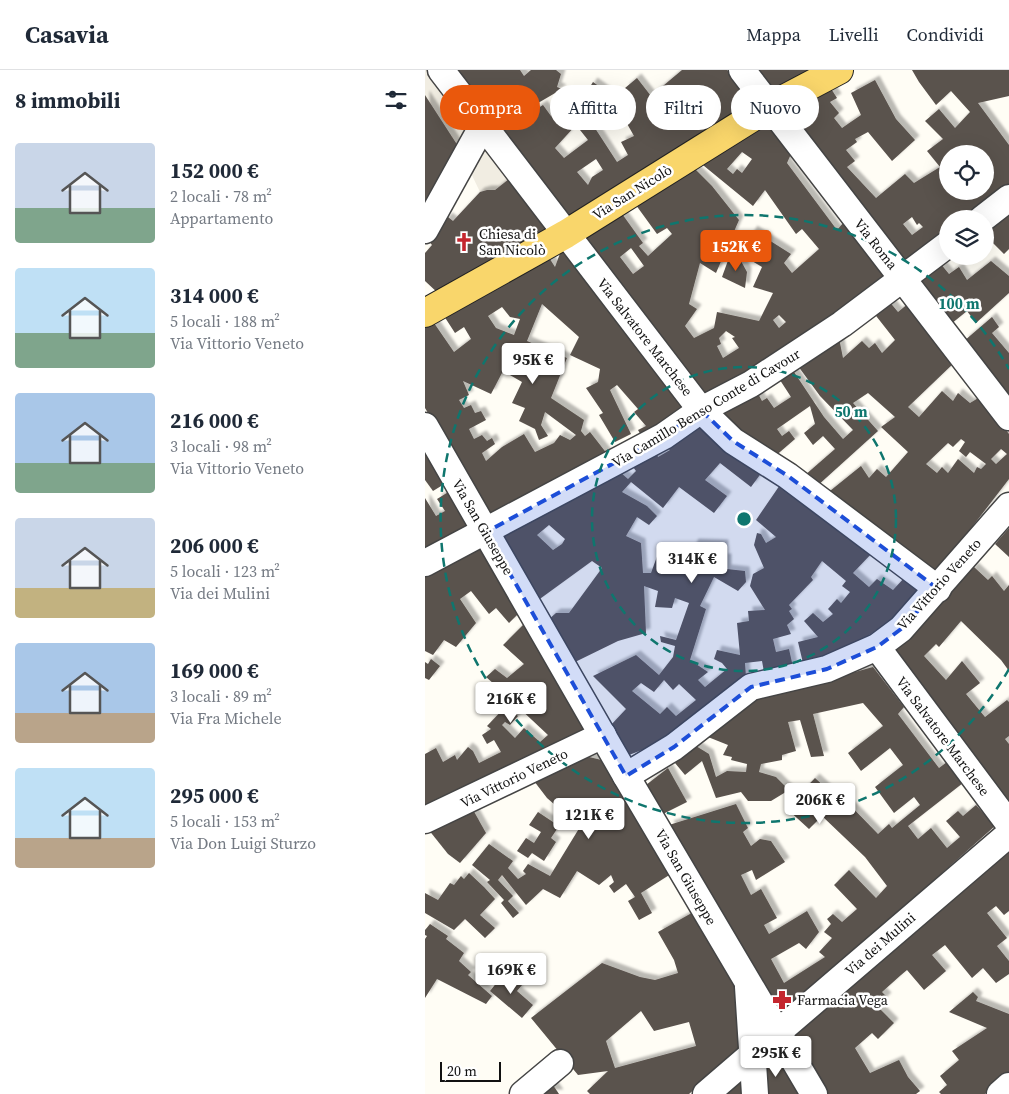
<!DOCTYPE html>
<html lang="it">
<meta charset="utf-8">
<style>
:root{--surface:#fff;--page:#f2f2f3;--text:#1f2937;--muted:#747a83;--line:#e0e1e3;--accent:#ea580c}
body{margin:0;font-family:"Source Serif 4",serif;background:var(--page);color:var(--text);height:100vh;display:flex;flex-direction:column;font-size:19px;white-space:nowrap}
*{box-sizing:border-box;margin:0}
p{font-size:16px;color:var(--muted)}
.icon{flex:none;width:28px;height:28px;fill:none;stroke:currentColor;stroke-width:2;stroke-linecap:round;stroke-linejoin:round}
.map{position:relative;flex:1;overflow:hidden}
.sheet{display:flex;flex-direction:column;background:var(--surface);width:425px}
.sheet>*{flex:none}
.guide{position:absolute;left:15px;top:15px;width:475px;height:45px;display:flex;gap:10px}
.buttons{position:absolute;left:514px;top:75px;display:grid;gap:10px}
.buttons a{display:grid;place-items:center;width:55px;height:55px;border-radius:50%;background:var(--surface);box-shadow:0 5px 20px #0002;font-size:25px}
.scale{position:absolute;left:15px;bottom:12px;width:61px;box-sizing:border-box;padding-left:5px;border:2px solid #111;border-top:0;font-size:14px;line-height:18px;white-space:nowrap;color:#111;-webkit-text-stroke:4px #fff;paint-order:stroke}
.price{position:absolute;translate:-50% -42px;padding:0 11px;border-radius:5px;background:#fff;color:#222;font-size:16px;line-height:32px;filter:drop-shadow(0 1px 2px #0008)}
.price::after{content:'';position:absolute;left:50%;top:30px;width:15px;height:11px;margin-left:-8px;background:inherit;clip-path:polygon(0 0,100% 0,50% 100%)}
.price.selected{background:var(--accent);color:#fff}
ul{padding:0;list-style:none}
li{display:flex;align-items:center;gap:15px;height:125px;padding:0 15px}
li span{display:grid;place-items:center;flex:none;width:140px;height:100px;border-radius:5px;color:#555}
li>.icon{margin-inline-start:auto}
span .icon{width:60px;height:60px;fill:#fffc;stroke-width:1}
li b{font-size:21px}
h2{display:flex;justify-content:space-between;align-items:center;height:60px;padding:0 15px;font-size:21px}
.chip{padding:0 18px;border-radius:22px;background:var(--surface);box-shadow:0 5px 20px #0002;font-size:18px;line-height:45px}
.chip.selected{background:var(--accent);color:#fff}
header{display:flex;align-items:center;gap:30px;box-sizing:border-box;height:70px;padding:0 25px;background:var(--surface);border-bottom:1px solid var(--line)}
header strong{font-size:24px}
nav{display:flex;gap:28px;margin-inline-start:auto;font-size:18px}
main{display:flex;flex:1;min-height:0}
.map>svg:first-child{display:block}
.plaza{fill:#f1ede2}
.building{fill:#5a524d;fill-rule:evenodd;filter:url(#shadow)}
.lines{fill:none;stroke-linecap:round;stroke-linejoin:round}
.minor-casing{stroke:#444;stroke-width:29}
.major-casing{stroke:#222;stroke-width:30}
.minor{stroke:#fff;stroke-width:26}
.major{stroke:#f9d66b;stroke-width:28}
.marked{fill:#1d4ed8;fill-opacity:0.2;stroke:#1d4ed8;stroke-width:4;stroke-dasharray:10 6;stroke-linejoin:round}
.ring{fill:none;stroke:#0f766e;stroke-width:2.5;stroke-dasharray:9 6}
.labels{text-anchor:middle;dominant-baseline:central;stroke-width:5;stroke-linejoin:round;paint-order:stroke}
.street-label{font-size:14px;fill:#111;stroke:#fff}
.poi-label{font-size:14px;fill:#111;stroke:#fff;text-anchor:start}
.centre{fill:#0f766e;stroke:#fff;stroke-width:2.5}
.ring-label{font-size:15px;text-anchor:middle;font-weight:bold;fill:#0f766e;stroke:#fff;stroke-width:5;stroke-linejoin:round;paint-order:stroke}
</style>
<header>
<strong>Casavia</strong>
<nav><a>Mappa</a><a>Livelli</a><a>Condividi</a></nav>
</header>
<main>
<section class="sheet">
<h2>8 immobili<svg class="icon" aria-label="filters" viewBox="0 0 24 24"><path d="M4 7h16M4 17h16"/><circle cx="9" cy="7" r="2"/><circle cx="15" cy="17" r="2"/></svg></h2>
<ul>
<li><span style="background:linear-gradient(#c9d6e8 65%,#7fa58c 0)"><svg class="icon" aria-label="home" viewBox="0 0 24 24"><path d="M3 11l9-7 9 7M6 9v11h12V9"/></svg></span><div><b>152 000 €</b><p>2 locali · 78 m²</p><p>Appartamento</p></div></li>
<li><span style="background:linear-gradient(#bfe0f5 65%,#7fa58c 0)"><svg class="icon" aria-label="home" viewBox="0 0 24 24"><path d="M3 11l9-7 9 7M6 9v11h12V9"/></svg></span><div><b>314 000 €</b><p>5 locali · 188 m²</p><p>Via Vittorio Veneto</p></div></li>
<li><span style="background:linear-gradient(#a9c7e8 70%,#7fa58c 0)"><svg class="icon" aria-label="home" viewBox="0 0 24 24"><path d="M3 11l9-7 9 7M6 9v11h12V9"/></svg></span><div><b>216 000 €</b><p>3 locali · 98 m²</p><p>Via Vittorio Veneto</p></div></li>
<li><span style="background:linear-gradient(#c9d6e8 70%,#c2b280 0)"><svg class="icon" aria-label="home" viewBox="0 0 24 24"><path d="M3 11l9-7 9 7M6 9v11h12V9"/></svg></span><div><b>206 000 €</b><p>5 locali · 123 m²</p><p>Via dei Mulini</p></div></li>
<li><span style="background:linear-gradient(#a9c7e8 70%,#b9a48a 0)"><svg class="icon" aria-label="home" viewBox="0 0 24 24"><path d="M3 11l9-7 9 7M6 9v11h12V9"/></svg></span><div><b>169 000 €</b><p>3 locali · 89 m²</p><p>Via Fra Michele</p></div></li>
<li><span style="background:linear-gradient(#bfe0f5 70%,#b9a48a 0)"><svg class="icon" aria-label="home" viewBox="0 0 24 24"><path d="M3 11l9-7 9 7M6 9v11h12V9"/></svg></span><div><b>295 000 €</b><p>5 locali · 153 m²</p><p>Via Don Luigi Sturzo</p></div></li>
</ul>
</section>
<div class="map">
<svg width="584" height="1024" viewBox="0 0 584 1024">
<defs>
<filter id="shadow"><feDropShadow dx="4.5" dy="-4.5" stdDeviation="1" flood-color="#0004"/></filter>
</defs>
<rect width="100%" height="100%" fill="#fffdf5"/>
<polygon class="plaza" points="0,0 33,0 103,95 70,120 62,120 55,122 33,76 0,25"/>
<g class="building">
<path d="M33,0H95L99,6L106,0H131L136,4L132,17L137,19L96,43L93,39L85,46L91,52L118,35L126,46L138,35L148,44L168,12L189,27L175,37L166,52L192,92L203,85L196,72L209,66L192,36L206,29L200,18L212,8L226,26L257,0H302L329,36L144,149ZM151,55L163,70L139,88L130,78ZM171,89L178,100L167,107L163,115L152,102Z"/>
<polygon points="333,0 395,0 350,23"/>
<path d="M487,0H584V26L553,33L584,75V116L541,149H522V163L481,194L358,40L403,14L412,28L405,32L414,43L409,48L417,58L436,45L426,23L450,10L471,49L490,70L467,91L443,62L430,69L432,72L421,80L430,91L422,97L451,128L480,104L489,113L515,97L502,81L518,69L500,51L514,39L530,58L545,42L526,21L511,35L494,12ZM522,84H560V121H522ZM487,147L492,155L494,153L498,157L487,165L478,154Z"/>
<polygon points="0,25 33,76 0,133"/>
<path d="M340,50L366,84L362,93L412,160L419,152L464,210L279,332L157,169L195,141L218,173L214,176L223,186L247,164L242,158L232,164L208,131L266,95L287,116L314,150L291,203L275,193L264,234L272,239L260,256L269,268L289,258L292,242L334,251L348,223L328,217L337,197L327,191L332,179L321,171L328,160L366,184L359,193L367,203L394,179L377,159L371,164L340,120L328,136L273,91ZM317,82L327,89L317,103L312,99L308,104L302,99ZM206,178L219,196L208,204L195,187ZM354,245L361,252L354,258L348,250ZM301,261L310,267L307,268L314,278L298,288L292,276L296,274L294,268Z"/>
<polygon points="84,109 125,162 14,224 0,211 0,183 7,175 3,170 23,147 28,151 55,122 62,120 70,120"/>
<polygon points="584,142 584,179 579,184 567,172 560,179 560,160"/>
<path d="M137,178L259,339L217,367L213,360L221,356L209,342L213,339L192,315L185,320L206,364L190,372L174,345L178,343L161,318L173,312L175,299L145,285L154,267L117,234L102,271L142,288L126,328L159,350L156,361L160,366L165,362L183,385L66,448L0,338V258L9,253L29,282L46,269L39,257L30,263L19,246L123,186L130,197ZM77,237L85,247L95,249L89,265L71,258L63,246ZM78,301L97,312L87,333L100,338L94,351L110,359L114,370L123,366L116,355L120,342L151,365L145,370L135,365L129,373L110,382L99,364L77,377L61,391L57,383L70,374L67,368L62,371L57,365L49,369L44,359L61,350L56,341L50,343L46,335L39,338L34,330L44,325L38,311L66,324Z"/>
<polygon points="305,185 316,191 322,202 320,218 297,207"/>
<polygon points="566,191 584,206 584,223 551,253 542,241 526,254 493,211 515,193 524,204 534,197 542,210"/>
<path d="M463,230L473,242L484,233L530,292L483,337L494,347L517,321L528,331L533,323L545,333L555,327L584,364V409L510,505L400,425L436,396L444,408L452,399L461,407L483,382L456,357L470,347L443,323L428,333L453,361L391,417L379,406L410,379L398,366L388,375L379,363L390,354L385,336L352,359L357,366L364,361L370,369L348,388L290,344L331,320L337,331L342,328L349,338L366,327L353,307L367,299L399,347L418,369L428,360L395,326L373,296L414,268L418,288L437,271L444,278L450,273L457,283L470,270L448,242ZM536,369L540,372L534,381L541,387L545,382L561,394L556,399L552,397L549,403L533,389L523,403L517,397L512,403L501,394L523,373L528,377ZM576,379L582,384L571,394L566,389Z"/>
<polygon points="567,247 574,257 567,263 584,283 584,330 539,271"/>
<path d="M278,354L337,402L326,417L295,393L280,410L302,426L289,443L254,417L238,438L206,412L197,422L222,436L232,446L224,455L212,447L201,466L216,473L218,503H226L234,481L260,493L269,473L299,474L298,488H302V499L320,501L321,512L313,521L289,507L275,536L281,539L265,590L283,602L273,610L280,617L302,599L297,593L289,589L292,580L315,585L312,553L324,551L323,541L340,540L325,516L328,504L339,498L329,475L332,463L336,464L341,473L351,467L331,450L357,412L448,482L428,503L444,517L452,509L468,520L481,506L497,519L469,549L435,571L407,584L378,593L373,572L393,567L379,551L388,543L398,552L408,544L403,539L412,529L416,533L425,522L417,516L421,511L397,491L386,507L388,510L364,535L367,539L364,541L369,549L362,555L366,564L348,569L351,582L364,579L368,597L339,602L337,591L320,593L321,607L243,670L204,685L185,656L201,639L168,606L211,585L234,605L248,587L250,576L236,572L235,566L251,570L264,533L250,528L247,538L230,537L233,521L219,516L221,563L193,571L148,593L123,550L131,543H144L177,498L167,491L112,531L74,468L195,402L203,409L211,401L208,397L232,384L233,387L245,380L241,377ZM124,455L140,469L137,474L128,480L112,465ZM239,610L248,620L254,614L271,630L251,646L242,637L235,644L207,621L216,613L229,622Z"/>
<polygon points="0,378 21,413 8,421 0,410"/>
<polygon points="25,421 48,461 0,485 0,428 11,446 20,441 12,429"/>
<polygon points="584,458 584,487 570,474"/>
<polygon points="57,477 94,543 84,553 71,538 64,544 46,521 35,529 51,553 31,577 19,570 8,585 0,581 0,506"/>
<polygon points="549,497 563,510 567,506 579,521 584,515 584,601 576,590 536,551 514,577 511,574 499,586 521,610 537,591 555,613 541,624 560,647 582,630 584,632 584,666 580,669 584,674 584,736 467,579 483,570"/>
<path d="M100,553L163,662L0,739V684L11,678L18,692L30,685L32,690L43,677L48,681L54,693L76,682L69,670L62,674L57,665L66,659L62,656L83,634L74,623L63,633L56,626L69,614L61,607L70,599L82,608L99,594L78,575ZM91,635L123,665L115,672L99,658L90,668L77,655L80,652L85,655L93,646L85,640Z"/>
<polygon points="6,589 15,596 4,610 0,608 0,592 3,594"/>
<polygon points="448,597 479,637 473,644 514,698 522,692 538,713 483,756 493,769 506,758 522,778 535,767 521,751 533,741 538,746 551,735 570,756 357,945 244,755 311,734 323,758 318,762 326,776 335,769 346,771 360,792 331,810 327,800 316,805 326,825 336,819 352,848 339,855 344,864 382,841 394,862 381,879 374,873 346,889 359,913 400,887 394,882 407,868 399,862 406,854 402,849 408,844 417,852 432,839 409,815 424,800 451,828 462,816 440,787 397,746 384,759 361,738 390,708 415,731 418,728 453,764 464,754 467,758 495,735 489,727 469,743 450,717 478,695 465,678 436,701 423,683 458,656 438,633 388,644 399,686 386,687 375,650 363,652 371,681 357,685 357,690 336,694 334,702 351,707 364,720 346,731 323,731 316,722 291,728 277,691 260,705 250,693 271,676 284,684 291,707 302,701 321,702 322,694 306,690 307,687 298,685 303,675 283,667 330,630"/>
<polygon points="164,687 185,692 249,802 216,823 227,843 214,850 203,831 210,827 201,814 189,823 184,816 189,812 186,805 174,815 152,801 135,828 118,819 101,835 77,805 73,810 88,826 83,831 94,843 88,848 76,833 79,830 62,812 65,810 47,795 64,774 88,791 83,798 93,809 101,804 98,801 103,794 125,806 158,752 150,748 152,744 143,731 138,734 141,739 138,742 122,728 109,711"/>
<polygon points="243,698 262,732 238,744 221,715"/>
<polygon points="47,738 61,763 35,793 23,784 3,759"/>
<polygon points="113,742 134,756 126,768 131,772 119,791 107,783 103,788 92,781 101,768 109,773 116,762 104,755"/>
<polygon points="584,778 584,841 579,845 571,836 562,843 582,868 572,876 584,891 584,904 571,913 558,898 547,908 520,875 507,885 521,901 499,920 482,900 476,905 457,922 462,927 452,936 469,953 453,969 447,963 430,978 445,1003 474,990 483,1007 495,1021 491,1024 403,1024 368,965"/>
<polygon points="44,803 59,817 70,829 55,845 70,858 60,868 40,849 29,860 0,843 0,823 13,830 25,813 29,815 36,806 39,809"/>
<path d="M272,840L312,909L317,978L264,1024H165L162,1021L183,1001L153,1005L106,948L177,893L215,907L230,910L253,903L249,890L233,862ZM216,941L229,961L264,952L271,976L190,998L181,971Z"/>
<polygon points="5,854 23,866 21,869 39,883 34,891 46,902 43,905 67,926 61,934 12,909 0,928 0,869 2,866 0,865 0,860"/>
<polygon points="81,901 97,915 92,921 108,935 97,948 65,921"/>
<polygon points="548,922 553,927 551,931 584,944 584,1003 560,1024 516,1024 514,1022 522,1015 515,1006 534,990 527,981 562,958 524,942"/>
<polygon points="350,983 373,1024 339,1024 334,997"/>
<polygon points="320,1005 319,1024 299,1024"/>
<polygon points="126,1012 134,1024 112,1024"/>
</g>
<g class="lines">
<g class="minor-casing">
<g id="minor">
<polyline points="16,0 276,340 308,371 363,406 513,519"/>
<polyline points="317,0 584,347"/>
<polyline points="557,149 584,128"/>
<polyline points="0,160 58,55"/>
<polyline points="0,356 201,706 389,1024"/>
<polyline points="0,493 239,366 276,340 326,314 417,254 522,175"/>
<polyline points="452,577 584,754"/>
<polyline points="201,706 249,677 326,617 402,599 452,577 476,559 584,436"/>
<polyline points="0,750 178,665"/>
<polyline points="323,917 330,1024"/>
<polyline points="98,1024 135,993"/>
<polyline points="281,1024 584,764"/>
<polyline points="575,1024 584,1016"/>
</g>
</g>
<g class="major-casing">
<polyline id="major" points="0,243 141,164 344,37 414,0"/>
</g>
<use href="#minor" class="minor"/>
<use href="#major" class="major"/>
</g>
<path class="marked" d="M276,340L308,371L363,406L513,519L476,559L452,577L402,599L326,617L249,677L201,706L61,462L239,366Z"/>
<g class="ring">
<circle cx="319" cy="449" r="152"/>
<path d="M584 599A304 304 0 1 1 584 299"/>
</g>
<defs>
<g id="church-bare" transform="scale(1.5)"><path d="M-1.2-6h2.4v3.5h3.3v2.4h-3.3V6h-2.4V-.1h-3.3v-2.4h3.3Z" fill="#c4262e" stroke="#fff" stroke-width="2.5" paint-order="stroke"/></g>
<g id="pharmacy-bare" transform="scale(1.5)"><path d="M-2-6h4v4h4v4h-4v4h-4v-4h-4v-4h4Z" fill="#c4262e" stroke="#fff" stroke-width="2.5" paint-order="stroke"/></g>
</defs>
<g fill-rule="evenodd">
<use href="#church-bare" x="39" y="172"/>
<use href="#pharmacy-bare" x="357" y="930"/>
</g>
<g class="labels">
<g class="street-label">
<text transform="translate(207 122) rotate(-32)">Via San Nicolò</text>
<text transform="translate(451 174) rotate(52)">Via Roma</text>
<text transform="translate(220 267) rotate(52)">Via Salvatore Marchese</text>
<text transform="translate(281 338) rotate(-31)">Via Camillo Benso Conte di Cavour</text>
<text transform="translate(58 457) rotate(60)">Via San Giuseppe</text>
<text transform="translate(514 514) rotate(-48)">Via Vittorio Veneto</text>
<text transform="translate(518 666) rotate(53)">Via Salvatore Marchese</text>
<text transform="translate(89 708) rotate(-26)">Via Vittorio Veneto</text>
<text transform="translate(261 807) rotate(60)">Via San Giuseppe</text>
<text transform="translate(455 874) rotate(-41)">Via dei Mulini</text>
</g>
<g class="poi-label">
<text x="54" y="164">Chiesa di<tspan x="54" dy="16">San Nicolò</tspan></text>
<text x="372" y="930">Farmacia Vega</text>
</g>
</g>
<circle cx="319" cy="449" r="8" class="centre"/>
<g class="ring-label">
<text x="534" y="239">100 m</text>
<text x="426" y="347">50 m</text>
</g>
</svg>
<div class="buttons">
<a><svg class="icon" aria-label="locate" viewBox="0 0 24 24"><circle cx="12" cy="12" r="6"/><path d="M12 2v4M12 18v4M2 12h4M18 12h4"/></svg></a>
<a><svg class="icon" aria-label="layers" viewBox="0 0 24 24"><path d="M12 4l9 5-9 5-9-5zM3 14l9 5 9-5"/></svg></a>
</div>
<div class="scale">20 m</div>
<b class="price selected" style="left:311px;top:202px">152K €</b>
<b class="price" style="left:108px;top:315px">95K €</b>
<b class="price" style="left:267px;top:514px">314K €</b>
<b class="price" style="left:86px;top:654px">216K €</b>
<b class="price" style="left:395px;top:755px">206K €</b>
<b class="price" style="left:164px;top:770px">121K €</b>
<b class="price" style="left:86px;top:925px">169K €</b>
<b class="price" style="left:351px;top:1008px">295K €</b>
<div class="guide">
<a class="chip selected">Compra</a>
<a class="chip">Affitta</a>
<a class="chip">Filtri</a>
<a class="chip">Nuovo</a>
</div>
</div>
</main>
